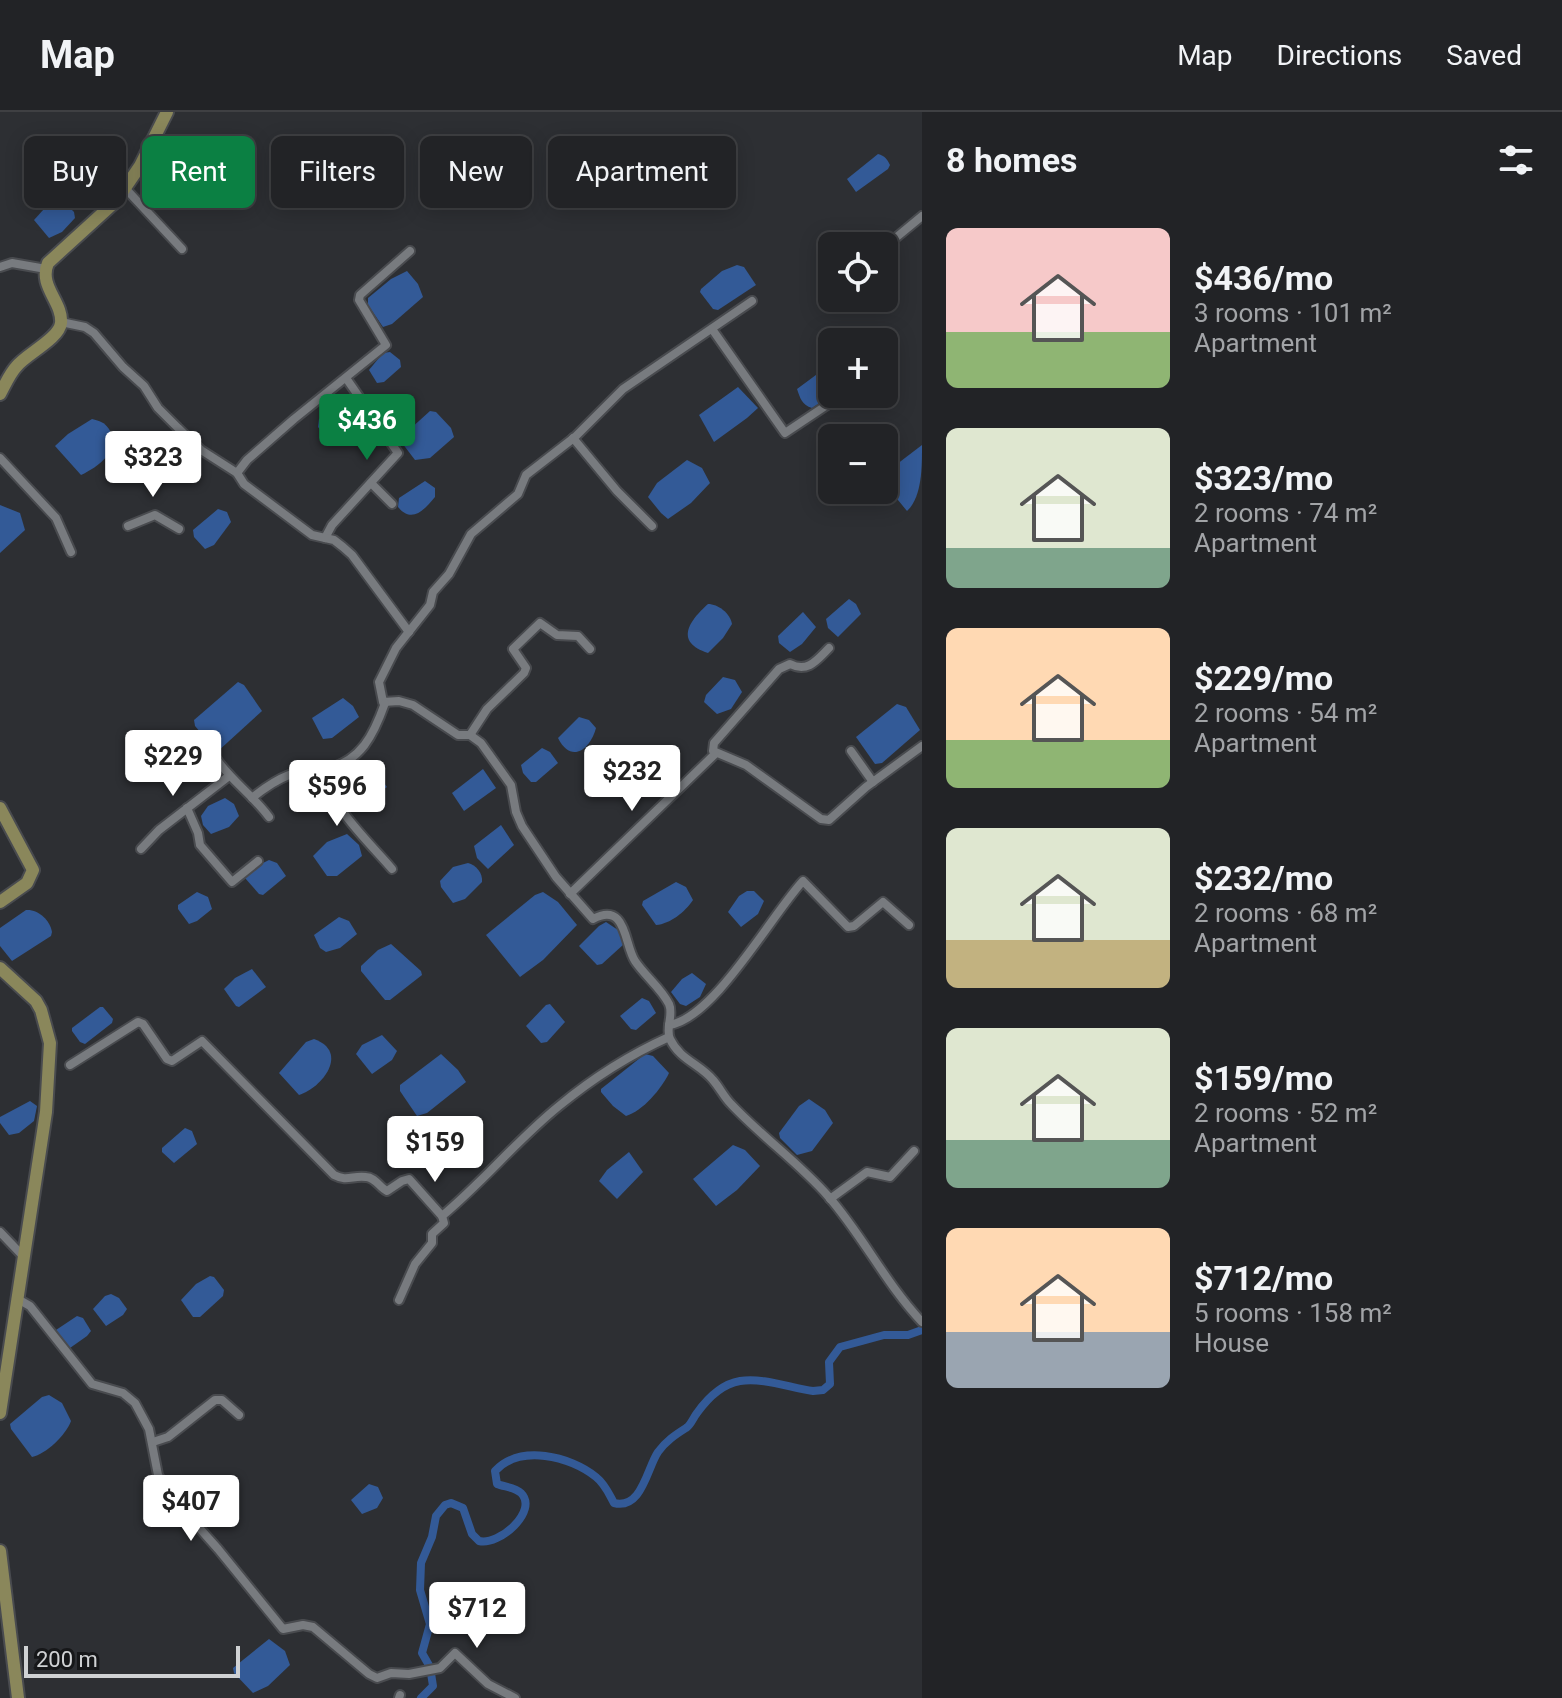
<!DOCTYPE html>
<meta charset="utf-8">
<style>
:root{--surface:#222326;--page:#2e2f32;--text:#f1f3f6;--muted:#a2a4a7;--line:#3f4043;--accent:#0b8043}
body{margin:0;font-family:Roboto,sans-serif;background:var(--page);color:var(--text);height:100vh;display:flex;flex-direction:column;font-size:30px;white-space:nowrap}
*{box-sizing:border-box;margin:0}
p{font-size:26px;color:var(--muted)}
.icon{flex:none;width:44px;height:44px;fill:none;stroke:currentColor;stroke-width:2;stroke-linecap:round;stroke-linejoin:round}
.map{position:relative;flex:1;overflow:hidden}
.details{display:flex;flex-direction:column;background:var(--surface);width:640px}
.details>*{flex:none}
.banner{position:absolute;left:24px;top:24px;width:760px;height:72px;display:flex;gap:16px}
.controls{position:absolute;left:818px;top:120px;display:grid;gap:16px}
.controls a{display:grid;place-items:center;width:80px;height:80px;border-radius:12px;background:var(--surface);box-shadow:0 4px 20px #0003,0 0 0 2px var(--line);font-size:40px}
.scale{position:absolute;left:24px;bottom:20px;width:216px;box-sizing:border-box;padding-left:8px;border:4px solid #d0d2d4;border-top:0;font-size:22px;line-height:28px;white-space:nowrap;color:#d0d2d4;-webkit-text-stroke:6px #161719;paint-order:stroke}
.price{position:absolute;translate:-50% -68px;padding:0 18px;border-radius:8px;background:#fff;color:#222;font-size:26px;line-height:52px;filter:drop-shadow(0 2px 4px #0008)}
.price::after{content:'';position:absolute;left:50%;top:48px;width:24px;height:18px;margin-left:-12px;background:inherit;clip-path:polygon(0 0,100% 0,50% 100%)}
.price.active{background:var(--accent);color:#fff}
ul{padding:0;list-style:none}
li{display:flex;align-items:center;gap:24px;height:200px;padding:0 24px}
li span{display:grid;place-items:center;flex:none;width:224px;height:160px;border-radius:12px;color:#555}
li>.icon{margin-inline-start:auto}
span .icon{width:96px;height:96px;fill:#fffc;stroke-width:1}
li b{font-size:34px}
h2{display:flex;justify-content:space-between;align-items:center;height:96px;padding:0 24px;font-size:34px}
.chip{padding:0 28px;border-radius:12px;background:var(--surface);box-shadow:0 4px 20px #0003,0 0 0 2px var(--line);font-size:28px;line-height:72px}
.chip.active{background:var(--accent);color:#fff}
header{display:flex;align-items:center;gap:48px;box-sizing:border-box;height:112px;padding:0 40px;background:var(--surface);border-bottom:2px solid var(--line)}
header strong{font-size:38px}
nav{display:flex;gap:44px;margin-inline-start:auto;font-size:28px}
main{display:flex;flex:1;min-height:0}
.map>svg:first-child{display:block}
.water{fill:#335a97}
.lines{fill:none;stroke-linecap:round;stroke-linejoin:round}
.canal{stroke:#335a97;stroke-width:8}
.minor-casing{stroke:#494b4f;stroke-width:12}
.secondary-casing{stroke:#494b4f;stroke-width:16}
.minor{stroke:#787b7f;stroke-width:8}
.secondary{stroke:#8a875b;stroke-width:12}
</style>
<header>
<strong>Map</strong>
<nav><a>Map</a><a>Directions</a><a>Saved</a></nav>
</header>
<main>
<div class="map">
<svg width="922" height="1586" viewBox="0 0 922 1586">
<rect width="100%" height="100%" fill="#2d2f33"/>
<g class="water">
<path d="M878,42C885,44 887,47 890,53L888,57L856,80L847,67Z"/>
<polygon points="59,85 74,100 75,106 62,120 49,126 34,108 54,86"/>
<polygon points="737,153 744,155 756,173 718,198 713,197 700,180 701,177 722,159"/>
<polygon points="407,159 418,172 423,185 392,212 383,215 368,193 368,186 391,167"/>
<polygon points="390,240 400,248 401,255 384,270 377,271 369,258 383,241"/>
<path d="M820,260H830L833,282L812,296C802,293 800,286 797,277Z"/>
<polygon points="738,275 758,296 747,306 714,330 699,303"/>
<path d="M349,290C359,294 366,303 362,314L333,334L318,315L319,307Z"/>
<polygon points="430,299 436,300 451,316 454,325 430,346 415,348 399,327"/>
<path d="M92,307C100,309 104,310 109,317C122,338 98,355 81,363L55,334L68,322Z"/>
<path d="M922,333C922,356 922,385 907,399L884,371V362Z"/>
<polygon points="687,348 702,356 710,371 691,391 668,407 661,401 648,385 657,371"/>
<path d="M425,369L435,376V385C424,398 412,412 398,395L399,386Z"/>
<polygon points="0,393 20,401 25,418 0,441"/>
<polygon points="218,397 227,400 231,410 214,433 205,437 194,425 193,418"/>
<polygon points="849,487 856,492 861,502 838,525 828,516 826,507"/>
<path d="M708,492C718,492 730,501 732,512L723,526L708,541C674,530 689,509 708,492Z"/>
<polygon points="803,500 816,515 802,532 790,540 779,531 778,524"/>
<polygon points="723,565 735,568 742,580 731,597 717,602 704,590 706,583"/>
<polygon points="238,570 244,573 262,599 217,640 195,614 194,608"/>
<polygon points="343,586 353,594 359,605 332,626 323,627 312,606"/>
<polygon points="897,592 906,595 920,618 882,651 875,652 856,625"/>
<path d="M579,605L589,608L596,616C590,638 571,652 558,626Z"/>
<polygon points="165,625 171,625 180,637 151,664 148,664 140,655 138,647"/>
<polygon points="542,636 550,640 558,651 536,670 531,670 523,661 521,653"/>
<polygon points="373,656 387,675 355,697 340,677 359,662"/>
<polygon points="483,657 496,676 464,699 452,681"/>
<polygon points="225,686 234,692 239,704 229,715 211,722 203,713 201,704 208,694"/>
<polygon points="501,713 514,733 488,757 477,746 474,734"/>
<polygon points="347,722 359,733 362,744 337,764 327,764 313,744 327,730"/>
<polygon points="269,748 277,751 286,764 263,783 259,782 245,766 261,752"/>
<path d="M468,751C476,753 483,761 482,770L465,787L453,791L441,775L440,769L453,755Z"/>
<path d="M676,770L686,775L693,788C685,800 670,812 656,813L642,793L643,789Z"/>
<polygon points="747,779 754,779 764,789 758,802 741,815 728,800 739,784"/>
<polygon points="197,780 208,785 212,797 197,809 189,812 178,797 178,793"/>
<polygon points="543,780 558,790 577,813 543,848 520,865 486,823 535,783"/>
<path d="M26,798C38,797 50,808 52,820L51,824L12,849L0,834V816Z"/>
<polygon points="339,805 349,809 357,822 340,836 326,840 320,836 314,823"/>
<polygon points="606,810 621,820 624,832 602,852 597,853 579,834 599,814"/>
<polygon points="391,832 421,859 422,863 390,888 385,888 361,859 361,854 378,838"/>
<polygon points="252,857 266,875 239,895 236,894 224,877 235,866"/>
<polygon points="692,861 706,872 700,885 686,894 680,892 671,880 682,867"/>
<polygon points="642,886 649,889 656,901 636,918 631,917 620,904"/>
<polygon points="550,892 565,910 547,930 541,931 526,914 546,893"/>
<polygon points="100,895 103,895 113,907 112,911 85,932 80,930 72,919 72,916"/>
<polygon points="382,923 397,939 392,948 372,962 356,942 362,933"/>
<path d="M314,927C350,940 322,976 299,983L279,961L306,930Z"/>
<polygon points="441,942 458,958 466,970 427,1001 417,1004 400,979 400,973"/>
<path d="M645,942L653,944L669,961C662,976 643,999 626,1004L613,994L601,980V977Z"/>
<polygon points="809,987 825,998 833,1011 812,1039 797,1043 780,1026 779,1021 799,994"/>
<polygon points="30,989 37,994 34,1009 19,1021 9,1023 0,1011 0,1005"/>
<polygon points="185,1016 192,1019 197,1032 174,1051 162,1040 162,1036"/>
<polygon points="733,1033 745,1038 760,1054 737,1078 716,1094 693,1067"/>
<polygon points="629,1040 643,1060 617,1087 599,1069 607,1058"/>
<polygon points="210,1164 214,1165 224,1178 223,1184 200,1205 193,1205 181,1188 196,1172"/>
<polygon points="111,1182 119,1186 127,1197 123,1203 106,1214 93,1197 105,1184"/>
<polygon points="77,1204 83,1206 91,1219 87,1224 70,1236 56,1218"/>
<path d="M49,1283L62,1291L71,1309C66,1323 46,1342 32,1345L11,1317L10,1312L42,1285Z"/>
<polygon points="369,1372 378,1375 383,1386 377,1396 362,1402 351,1388"/>
<polygon points="269,1527 285,1539 290,1553 268,1574 253,1581 234,1561 233,1556"/>
</g>
<g class="lines">
<path class="canal" d="M421,1586L433,1574L430,1555L422,1541L430,1512L420,1478L421,1451L432,1425L436,1404L445,1393L451,1391L463,1396L472,1422L479,1429C499,1434 539,1399 521,1381C515,1375 504,1375 497,1372L495,1359C520,1332 570,1344 596,1365C605,1372 609,1382 614,1391C642,1398 647,1356 658,1340C666,1329 675,1323 686,1316C691,1313 693,1306 697,1301C707,1287 722,1272 740,1269C762,1265 791,1276 813,1279L823,1278L830,1272L829,1250L840,1235L884,1223H908L922,1218"/>
<g class="minor-casing">
<g id="minor">
<polyline points="125,76 182,137"/>
<polyline points="875,128 887,133 922,104"/>
<polyline points="0,155 12,151 46,157"/>
<path d="M752,189L623,277L575,325L526,363L518,382L471,422L449,462L433,480L430,493L396,536L379,570L383,590L399,589L413,593L458,623H470L481,631L511,673L516,700L522,714L556,765L593,807C627,789 624,833 635,849C645,864 661,876 669,892C674,903 665,916 670,927C680,948 700,952 713,968C720,976 724,985 731,992C762,1025 799,1051 828,1084C863,1124 886,1172 922,1210"/>
<polyline points="61,210 85,215 94,221 123,255 144,274 158,296 178,316 201,338 237,361"/>
<polyline points="712,217 785,321 842,283"/>
<polyline points="573,326 617,379 652,414"/>
<polyline points="0,346 56,406 71,440"/>
<polyline points="371,371 392,392"/>
<polyline points="128,414 155,403 179,417"/>
<polyline points="325,426 332,413 398,341 346,266"/>
<polyline points="409,520 352,443 343,435 334,428 312,423 244,372 237,361 247,348 294,307 386,233 359,188 360,183 410,139"/>
<path d="M829,536C817,548 808,561 790,552L779,557L714,631L713,639L746,653L821,707L829,708L866,675L922,634"/>
<polyline points="470,623 487,597 524,561 526,556 513,537 540,511 557,523 578,524 590,537"/>
<polyline points="851,639 873,670"/>
<path d="M215,645C230,668 253,683 269,705"/>
<path d="M325,658C325,690 372,733 392,757"/>
<path d="M252,686C263,677 276,668 289,663C301,658 314,660 326,657C361,650 374,622 385,591"/>
<polyline points="187,696 198,721 200,733 232,770 258,749"/>
<polyline points="141,737 159,718 229,664"/>
<polyline points="570,782 715,642"/>
<path d="M669,913C714,907 772,802 803,769L848,815L854,814L883,790L909,813"/>
<path d="M70,953L138,910L143,912L167,947L172,949L202,929L334,1063C347,1070 353,1063 366,1065C375,1065 380,1076 387,1079L402,1069L409,1067L442,1104C484,1069 518,1027 559,994C593,966 629,943 669,925"/>
<polyline points="830,1087 867,1060 890,1065 914,1039"/>
<polyline points="0,1120 22,1143"/>
<polyline points="16,1186 30,1194 92,1272 123,1281 135,1291 149,1317 158,1363 170,1383 218,1437 283,1517 303,1513 313,1515 369,1562 377,1566 391,1561 409,1562 440,1556 455,1541 488,1572 515,1586"/>
<polyline points="399,1188 415,1152 432,1131 432,1122 444,1111 442,1104"/>
<polyline points="153,1330 168,1325 215,1288 222,1288 239,1303"/>
<polyline points="399,1586 400,1583"/>
</g>
</g>
<g class="secondary-casing">
<g id="secondary">
<path d="M0,282C5,273 9,263 16,255C26,242 59,227 61,211C63,190 38,174 48,151L116,89L140,54L167,0"/>
<polyline points="0,696 33,758 27,771 0,790"/>
<polyline points="0,856 36,889 41,898 50,931 46,1000 0,1301"/>
<polyline points="0,1439 18,1586"/>
</g>
</g>
<use href="#minor" class="minor"/>
<use href="#secondary" class="secondary"/>
</g>
</svg>
<div class="controls">
<a><svg class="icon" aria-label="locate" viewBox="0 0 24 24"><circle cx="12" cy="12" r="6"/><path d="M12 2v4M12 18v4M2 12h4M18 12h4"/></svg></a>
<a>+</a>
<a>−</a>
</div>
<div class="scale">200 m</div>
<b class="price active" style="left:367px;top:350px">$436</b>
<b class="price" style="left:153px;top:387px">$323</b>
<b class="price" style="left:173px;top:686px">$229</b>
<b class="price" style="left:632px;top:701px">$232</b>
<b class="price" style="left:337px;top:716px">$596</b>
<b class="price" style="left:435px;top:1072px">$159</b>
<b class="price" style="left:191px;top:1431px">$407</b>
<b class="price" style="left:477px;top:1538px">$712</b>
<div class="banner">
<a class="chip">Buy</a>
<a class="chip active">Rent</a>
<a class="chip">Filters</a>
<a class="chip">New</a>
<a class="chip">Apartment</a>
</div>
</div>
<section class="details">
<h2>8 homes<svg class="icon" aria-label="filters" viewBox="0 0 24 24"><path d="M4 7h16M4 17h16"/><circle cx="9" cy="7" r="2"/><circle cx="15" cy="17" r="2"/></svg></h2>
<ul>
<li><span style="background:linear-gradient(#f6c9c9 65%,#8fb573 0)"><svg class="icon" aria-label="home" viewBox="0 0 24 24"><path d="M3 11l9-7 9 7M6 9v11h12V9"/></svg></span><div><b>$436/mo</b><p>3 rooms · 101 m²</p><p>Apartment</p></div></li>
<li><span style="background:linear-gradient(#dfe7d0 75%,#7fa58c 0)"><svg class="icon" aria-label="home" viewBox="0 0 24 24"><path d="M3 11l9-7 9 7M6 9v11h12V9"/></svg></span><div><b>$323/mo</b><p>2 rooms · 74 m²</p><p>Apartment</p></div></li>
<li><span style="background:linear-gradient(#ffd9b3 70%,#8fb573 0)"><svg class="icon" aria-label="home" viewBox="0 0 24 24"><path d="M3 11l9-7 9 7M6 9v11h12V9"/></svg></span><div><b>$229/mo</b><p>2 rooms · 54 m²</p><p>Apartment</p></div></li>
<li><span style="background:linear-gradient(#dfe7d0 70%,#c2b280 0)"><svg class="icon" aria-label="home" viewBox="0 0 24 24"><path d="M3 11l9-7 9 7M6 9v11h12V9"/></svg></span><div><b>$232/mo</b><p>2 rooms · 68 m²</p><p>Apartment</p></div></li>
<li><span style="background:linear-gradient(#dfe7d0 70%,#7fa58c 0)"><svg class="icon" aria-label="home" viewBox="0 0 24 24"><path d="M3 11l9-7 9 7M6 9v11h12V9"/></svg></span><div><b>$159/mo</b><p>2 rooms · 52 m²</p><p>Apartment</p></div></li>
<li><span style="background:linear-gradient(#ffd9b3 65%,#9aa5b1 0)"><svg class="icon" aria-label="home" viewBox="0 0 24 24"><path d="M3 11l9-7 9 7M6 9v11h12V9"/></svg></span><div><b>$712/mo</b><p>5 rooms · 158 m²</p><p>House</p></div></li>
</ul>
</section>
</main>
